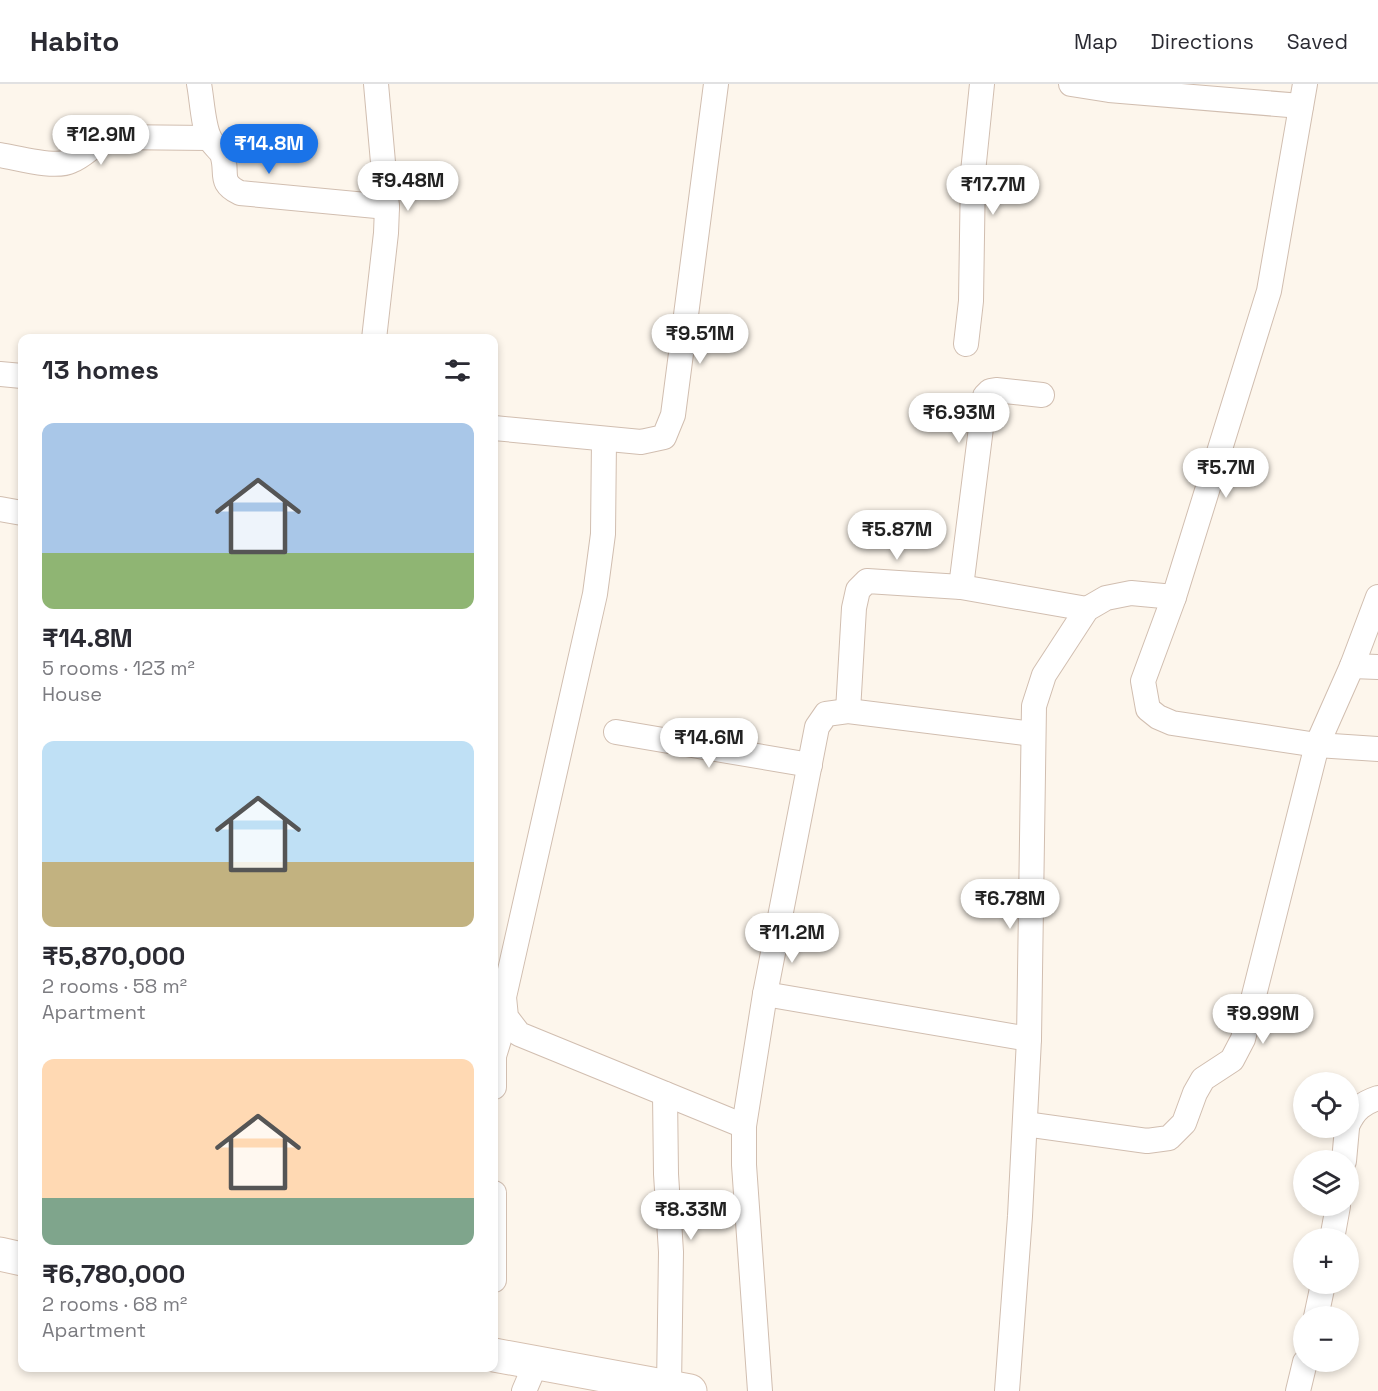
<!DOCTYPE html>
<meta charset="utf-8">
<style>
:root{--surface:#fff;--page:#f7f7f7;--text:#2b2b33;--muted:#7c7c81;--line:#e1e1e2;--accent:#1a73e8}
body{margin:0;font-family:"Space Grotesk",sans-serif;background:var(--page);color:var(--text);height:100vh;display:flex;flex-direction:column;font-size:22px;white-space:nowrap}
*{box-sizing:border-box;margin:0}
p{font-size:20px;color:var(--muted)}
.icon{flex:none;width:33px;height:33px;fill:none;stroke:currentColor;stroke-width:2;stroke-linecap:round;stroke-linejoin:round}
.map{position:relative;flex:1;overflow:hidden}
.panel{position:absolute;left:18px;top:250px;width:480px;height:1038px;display:flex;flex-direction:column;background:var(--surface);border-radius:12px;box-shadow:0 3px 9px #0003}
.panel>*{flex:none}
.buttons{position:absolute;left:1293px;top:988px;display:grid;gap:12px}
.buttons a{display:grid;place-items:center;width:66px;height:66px;border-radius:50%;background:var(--surface);box-shadow:0 3px 9px #0003;font-size:30px}
.price{position:absolute;translate:-50% -51px;padding:0 14px;border-radius:21px;background:#fff;color:#222;font-size:20px;line-height:39px;filter:drop-shadow(0 2px 3px #0008)}
.price::after{content:'';position:absolute;left:50%;top:36px;width:18px;height:14px;margin-left:-9px;background:inherit;clip-path:polygon(0 0,100% 0,50% 100%)}
.price.selected{background:var(--accent);color:#fff}
ul{padding:0;list-style:none}
li{display:grid;align-content:center;gap:12px;height:318px;padding:0 24px}
li span{display:grid;place-items:center;height:186px;border-radius:12px;color:#555}
li>.icon{margin-inline-start:auto}
span .icon{width:108px;height:108px;fill:#fffc;stroke-width:1}
li b{font-size:26px}
h2{display:flex;justify-content:space-between;align-items:center;height:72px;padding:0 24px;font-size:26px}
header{display:flex;align-items:center;gap:36px;box-sizing:border-box;height:84px;padding:0 30px;background:var(--surface);border-bottom:2px solid var(--line)}
header strong{font-size:28px}
nav{display:flex;gap:33px;margin-inline-start:auto;font-size:21px}
.map>svg:first-child{display:block}
.lines{fill:none;stroke-linecap:round;stroke-linejoin:round}
.street-casing{stroke:#d1beb0;stroke-width:26}
.secondary-casing{stroke:#d6c0b0;stroke-width:35}
.street{stroke:#fff;stroke-width:24}
.secondary{stroke:#fff;stroke-width:33}
</style>
<header>
<strong>Habito</strong>
<nav><a>Map</a><a>Directions</a><a>Saved</a></nav>
</header>
<div class="map">
<svg width="1378" height="1307" viewBox="0 0 1378 1307">
<rect width="100%" height="100%" fill="#fdf6ec"/>
<g class="lines">
<g class="street-casing">
<g id="street">
<path d="M199,0C202,15 203,43 210,55C213,61 219,65 222,70C229,89 217,98 240,109L387,123"/>
<polyline points="1071,0 1109,6 1301,22"/>
<polyline points="1305,0 1269,207 1174,513 1143,597 1148,625 1158,633 1172,639 1317,661 1378,665"/>
<path d="M0,71C18,74 55,85 71,77C88,70 93,58 112,53L209,54"/>
<polyline points="374,255 386,149 387,123 376,0"/>
<polyline points="966,260 971,217 973,88 982,0"/>
<polyline points="0,290 22,292"/>
<polyline points="494,344 641,358 664,353 673,331 716,0"/>
<polyline points="604,356 603,450 595,510 504,913 506,933 519,950 744,1042"/>
<polyline points="0,425 22,429"/>
<polyline points="961,503 985,312 990,307 996,306 1042,311"/>
<polyline points="1352,582 1378,583"/>
<polyline points="848,627 854,524 858,506 867,497 961,503 1087,525"/>
<polyline points="616,648 810,681"/>
<polyline points="765,910 1029,955"/>
<polyline points="494,1003 494,972 506,933"/>
<polyline points="665,1010 666,1090 671,1168 669,1303"/>
<polyline points="1025,1040 1147,1057 1169,1054 1184,1039 1195,1009 1203,995 1232,976 1243,955 1317,661 1352,582 1378,513"/>
<path d="M1348,1040C1355,1025 1363,1019 1378,1014"/>
<polyline points="1344,1077 1347,1044"/>
<polyline points="494,1109 494,1196"/>
<polyline points="1332,1155 1338,1122"/>
<polyline points="1316,1233 1323,1200"/>
<polyline points="524,1307 536,1279"/>
<polyline points="760,1307 744,1081 744,1042 765,910 817,643 826,630 848,627 1033,650"/>
<polyline points="1007,1307 1020,1132 1029,955 1034,622 1044,591 1087,525 1106,514 1131,509 1174,513"/>
<polyline points="1298,1307 1305,1278"/>
</g>
</g>
<g class="secondary-casing">
<g id="secondary">
<polyline points="0,1170 22,1175"/>
<polyline points="494,1271 690,1307"/>
</g>
</g>
<use href="#street" class="street"/>
<use href="#secondary" class="secondary"/>
</g>
</svg>
<div class="buttons">
<a><svg class="icon" aria-label="locate" viewBox="0 0 24 24"><circle cx="12" cy="12" r="6"/><path d="M12 2v4M12 18v4M2 12h4M18 12h4"/></svg></a>
<a><svg class="icon" aria-label="layers" viewBox="0 0 24 24"><path d="M12 4l9 5-9 5-9-5zM3 14l9 5 9-5"/></svg></a>
<a>+</a>
<a>−</a>
</div>
<b class="price" style="left:101px;top:82px">₹12.9M</b>
<b class="price selected" style="left:269px;top:91px">₹14.8M</b>
<b class="price" style="left:408px;top:128px">₹9.48M</b>
<b class="price" style="left:993px;top:132px">₹17.7M</b>
<b class="price" style="left:700px;top:281px">₹9.51M</b>
<b class="price" style="left:959px;top:360px">₹6.93M</b>
<b class="price" style="left:1226px;top:415px">₹5.7M</b>
<b class="price" style="left:897px;top:477px">₹5.87M</b>
<b class="price" style="left:709px;top:685px">₹14.6M</b>
<b class="price" style="left:1010px;top:846px">₹6.78M</b>
<b class="price" style="left:792px;top:880px">₹11.2M</b>
<b class="price" style="left:1263px;top:961px">₹9.99M</b>
<b class="price" style="left:691px;top:1157px">₹8.33M</b>
<section class="panel">
<h2>13 homes<svg class="icon" aria-label="filters" viewBox="0 0 24 24"><path d="M4 7h16M4 17h16"/><circle cx="9" cy="7" r="2"/><circle cx="15" cy="17" r="2"/></svg></h2>
<ul>
<li><span style="background:linear-gradient(#a9c7e8 70%,#8fb573 0)"><svg class="icon" aria-label="home" viewBox="0 0 24 24"><path d="M3 11l9-7 9 7M6 9v11h12V9"/></svg></span><div><b>₹14.8M</b><p>5 rooms · 123 m²</p><p>House</p></div></li>
<li><span style="background:linear-gradient(#bfe0f5 65%,#c2b280 0)"><svg class="icon" aria-label="home" viewBox="0 0 24 24"><path d="M3 11l9-7 9 7M6 9v11h12V9"/></svg></span><div><b>₹5,870,000</b><p>2 rooms · 58 m²</p><p>Apartment</p></div></li>
<li><span style="background:linear-gradient(#ffd9b3 75%,#7fa58c 0)"><svg class="icon" aria-label="home" viewBox="0 0 24 24"><path d="M3 11l9-7 9 7M6 9v11h12V9"/></svg></span><div><b>₹6,780,000</b><p>2 rooms · 68 m²</p><p>Apartment</p></div></li>
</ul>
</section>
</div>
